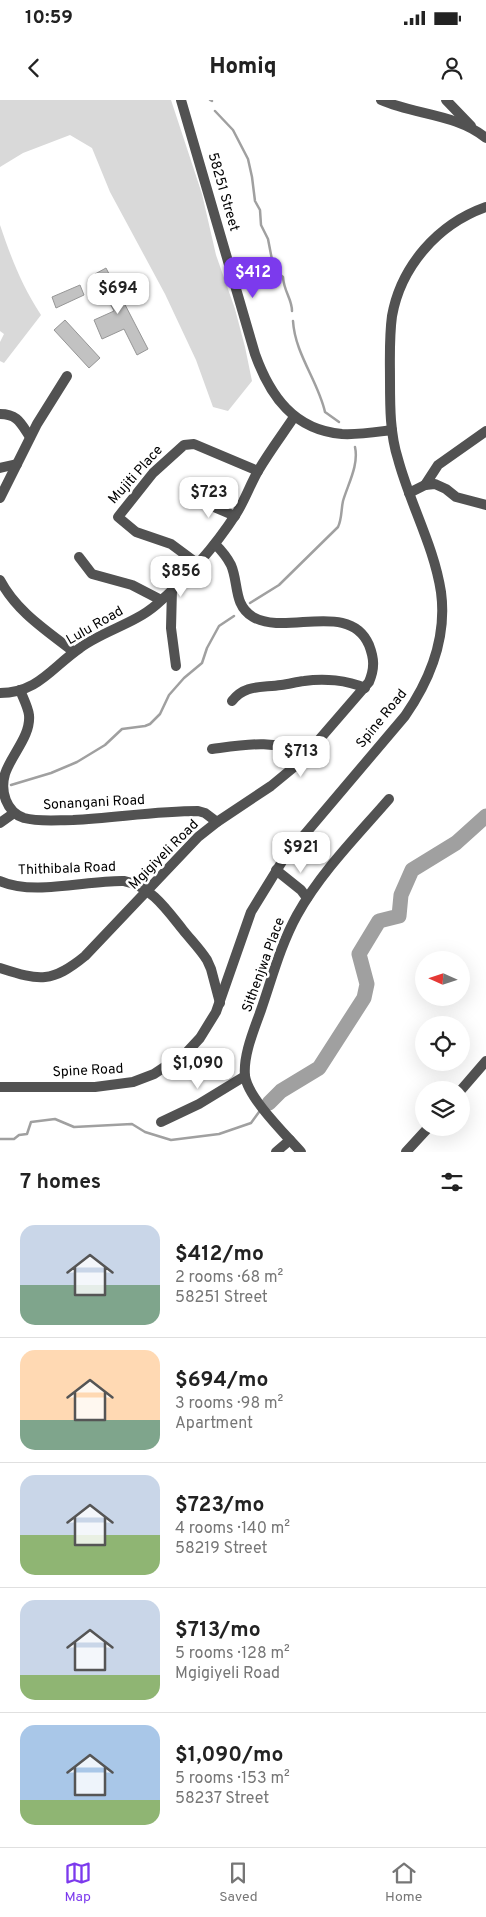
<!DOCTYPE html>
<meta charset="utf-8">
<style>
:root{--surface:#fff;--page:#f6f6f6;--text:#222;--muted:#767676;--line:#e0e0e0;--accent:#7c3aed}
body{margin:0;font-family:Overpass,sans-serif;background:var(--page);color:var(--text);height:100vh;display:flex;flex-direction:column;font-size:19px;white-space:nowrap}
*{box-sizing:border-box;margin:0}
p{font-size:16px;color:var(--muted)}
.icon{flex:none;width:28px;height:28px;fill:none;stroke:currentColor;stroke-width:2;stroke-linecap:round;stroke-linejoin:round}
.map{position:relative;height:1052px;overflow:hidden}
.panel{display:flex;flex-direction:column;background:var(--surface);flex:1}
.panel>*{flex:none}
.needle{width:32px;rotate:273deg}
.buttons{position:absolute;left:415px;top:851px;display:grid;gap:10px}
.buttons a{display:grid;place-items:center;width:55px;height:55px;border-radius:50%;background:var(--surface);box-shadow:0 5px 20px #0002;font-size:25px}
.price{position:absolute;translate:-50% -42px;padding:0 11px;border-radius:10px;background:#fff;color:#222;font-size:16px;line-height:32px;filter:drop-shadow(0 1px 2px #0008)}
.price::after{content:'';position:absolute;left:50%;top:30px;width:15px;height:11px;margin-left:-8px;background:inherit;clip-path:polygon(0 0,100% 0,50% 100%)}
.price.active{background:var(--accent);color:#fff}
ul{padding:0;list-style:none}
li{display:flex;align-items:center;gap:15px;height:125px;padding:0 20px}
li+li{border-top:1px solid var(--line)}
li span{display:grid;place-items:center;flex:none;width:140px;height:100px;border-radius:15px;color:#555}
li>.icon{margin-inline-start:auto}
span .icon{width:60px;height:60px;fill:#fffc;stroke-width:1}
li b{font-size:21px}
h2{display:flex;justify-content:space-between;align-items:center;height:60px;padding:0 20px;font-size:21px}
.status{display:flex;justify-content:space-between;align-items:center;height:35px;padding:0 25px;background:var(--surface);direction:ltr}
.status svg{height:14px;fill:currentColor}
header{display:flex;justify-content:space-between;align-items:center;height:65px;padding:0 20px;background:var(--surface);font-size:22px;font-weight:800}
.menu{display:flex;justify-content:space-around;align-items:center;height:70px;border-top:1px solid var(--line);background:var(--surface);font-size:14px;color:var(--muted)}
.menu a{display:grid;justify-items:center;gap:2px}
.menu .active{color:var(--accent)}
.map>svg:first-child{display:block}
.green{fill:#d9d9d9}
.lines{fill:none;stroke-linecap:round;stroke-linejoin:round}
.stream{stroke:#a0a0a0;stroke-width:2.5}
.river{stroke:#a0a0a0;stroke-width:15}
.building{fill:#c2c2c2;stroke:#969696}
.minor{stroke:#525252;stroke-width:10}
.tertiary{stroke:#525252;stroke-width:10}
.labels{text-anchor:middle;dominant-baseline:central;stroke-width:5;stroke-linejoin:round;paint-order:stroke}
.street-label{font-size:14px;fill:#000;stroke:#fff}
</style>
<div class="status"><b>10:59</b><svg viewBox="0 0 49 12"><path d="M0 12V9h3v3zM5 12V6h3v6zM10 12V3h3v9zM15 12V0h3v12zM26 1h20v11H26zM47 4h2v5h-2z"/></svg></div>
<header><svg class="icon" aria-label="back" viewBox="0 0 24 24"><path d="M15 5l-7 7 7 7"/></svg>Homiq<svg class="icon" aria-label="person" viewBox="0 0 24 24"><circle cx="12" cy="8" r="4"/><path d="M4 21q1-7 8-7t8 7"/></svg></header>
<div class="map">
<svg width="486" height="1052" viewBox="0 0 486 1052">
<rect width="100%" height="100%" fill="#fff"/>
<g class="green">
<polygon points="0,0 171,0 202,94 216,155 235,209 245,247 252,281 228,311 213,307 196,260 165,194 110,92 92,48 70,35 23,53 0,67"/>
<path d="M0,125C12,160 21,184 41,215L4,263L0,261V242L4,234L0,231Z"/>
</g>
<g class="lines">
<g class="stream">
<polyline points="210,0 212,1"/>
<path d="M215,11L233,30L248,59L252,77L255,101L260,110L261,125L268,139L274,170L283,177C284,192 292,199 292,211"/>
<path d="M293,221C295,254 318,281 325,312L339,322"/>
<path d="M250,503L279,485L338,427C342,419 341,410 343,401C348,384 359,365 355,347"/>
<polyline points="11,685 51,673 77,662 105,645 122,629 145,626 150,624 160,614 169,595 184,578 202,563 207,548 219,526 234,516"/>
<polyline points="0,1039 14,1039 19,1035 27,1034 31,1022 55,1019 74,1027 132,1024 145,1032 171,1040 219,1034 251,1023 259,1012"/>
</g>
<polyline class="river" points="269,1003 281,991 319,968 364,898 367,884 359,854 379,821 399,816 401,795 412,770 456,743 486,716"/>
</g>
<g class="building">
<polygon points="106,168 148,249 137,255 124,229 102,239 94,220 114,211 95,174"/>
<polygon points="80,185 84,195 56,208 52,197"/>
<polygon points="65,220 100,258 89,268 54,230"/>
</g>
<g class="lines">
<g class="minor">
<path d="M381,0C415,15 457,14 486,38"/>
<polyline points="446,0 471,26"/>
<path d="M0,314C18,314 21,324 30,337"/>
<polyline points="0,368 17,364"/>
<polyline points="425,385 438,365 486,331"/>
<polyline points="409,393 425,385 435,384 446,389 456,397 486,405"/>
<polyline points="0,398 37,324 67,276"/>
<polyline points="193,398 235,416"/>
<polyline points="79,457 92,474 132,485 161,500"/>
<polyline points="198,464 171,444 136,432 118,417 153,373 184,345 194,344 258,371"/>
<path d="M0,480C17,512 46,530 74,552"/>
<polyline points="172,489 171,528 176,566"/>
<path d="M20,590C23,598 28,607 29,615C31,636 11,655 5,674C0,691 6,712 24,718C39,722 57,720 73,720C115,718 156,711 198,711L205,713L217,722"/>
<path d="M0,593C38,593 52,567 80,548C103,531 134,524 156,505C186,479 214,448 236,414C245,400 250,385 258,371C269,352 282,335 294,317"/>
<path d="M232,601C245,584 262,588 281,585C289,584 296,582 304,581C324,578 347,580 365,588"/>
<path d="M212,649C242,645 278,638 306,656"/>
<polyline points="0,723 14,713"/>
<polyline points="276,770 301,790 307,798"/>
<path d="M0,781C33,796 88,780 124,781C151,786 167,810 183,830C191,840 200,849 207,860L211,869L220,903"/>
<path d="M0,868C40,881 52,883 85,856L198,737L217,722L271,686L299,663L369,582C375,568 374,558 369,545C350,500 286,536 253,517C233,505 239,483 231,465C227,457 221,450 215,444"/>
<polyline points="461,990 486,961"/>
<polyline points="161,1022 199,1004 245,976"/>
<polyline points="276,1052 290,1040"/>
<path d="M301,1052C286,1035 248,998 245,976C243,955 254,930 261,910C272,878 281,844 297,815C321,772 357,736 389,699"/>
<polyline points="406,1052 428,1028"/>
</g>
<g class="tertiary">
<path d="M181,0L255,254C270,296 294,330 342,334C359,335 376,332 392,330"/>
<path d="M0,987H95L133,982L154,974L187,952L200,938L216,912L251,812L283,760L405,616C430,580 447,537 441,492C434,446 410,404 398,359C390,334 390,307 390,281C390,259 389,238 392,216C401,166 438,124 486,107"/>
</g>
</g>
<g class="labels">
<g class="street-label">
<text transform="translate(223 92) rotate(74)">58251 Street</text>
<text transform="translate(136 375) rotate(-48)">Mujiti Place</text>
<text transform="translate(95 526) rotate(-30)">Lulu Road</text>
<text transform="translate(382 619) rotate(-51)">Spine Road</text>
<text transform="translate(94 703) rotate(-3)">Sonangani Road</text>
<text transform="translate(164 755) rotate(-45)">Mgigiyeli Road</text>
<text transform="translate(67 769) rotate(-2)">Thithibala Road</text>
<text transform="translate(264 865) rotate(-70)">Sithenjwa Place</text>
<text transform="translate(88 971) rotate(-3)">Spine Road</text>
</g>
</g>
</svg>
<div class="buttons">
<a><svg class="needle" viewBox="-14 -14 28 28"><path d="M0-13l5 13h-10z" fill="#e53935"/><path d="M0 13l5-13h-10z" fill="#767676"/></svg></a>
<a><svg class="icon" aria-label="locate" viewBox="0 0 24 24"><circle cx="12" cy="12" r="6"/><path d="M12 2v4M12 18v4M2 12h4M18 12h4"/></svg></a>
<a><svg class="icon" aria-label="layers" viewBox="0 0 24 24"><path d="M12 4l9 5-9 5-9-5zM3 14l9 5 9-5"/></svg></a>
</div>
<b class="price active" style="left:253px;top:199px">$412</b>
<b class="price" style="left:118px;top:215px">$694</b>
<b class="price" style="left:209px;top:419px">$723</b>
<b class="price" style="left:181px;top:498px">$856</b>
<b class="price" style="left:301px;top:678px">$713</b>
<b class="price" style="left:301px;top:774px">$921</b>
<b class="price" style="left:198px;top:990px">$1,090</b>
</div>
<section class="panel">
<h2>7 homes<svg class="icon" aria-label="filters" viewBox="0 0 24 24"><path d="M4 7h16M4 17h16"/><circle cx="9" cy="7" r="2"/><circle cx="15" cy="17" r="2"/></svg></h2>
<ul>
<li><span style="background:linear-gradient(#c9d6e8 60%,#7fa58c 0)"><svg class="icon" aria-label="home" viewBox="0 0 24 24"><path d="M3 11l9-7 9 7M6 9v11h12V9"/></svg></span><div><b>$412/mo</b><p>2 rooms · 68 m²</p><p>58251 Street</p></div></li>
<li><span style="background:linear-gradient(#ffd9b3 70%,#7fa58c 0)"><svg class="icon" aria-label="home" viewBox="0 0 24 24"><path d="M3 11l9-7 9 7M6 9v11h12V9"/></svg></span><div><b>$694/mo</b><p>3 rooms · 98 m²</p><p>Apartment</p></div></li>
<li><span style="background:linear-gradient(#c9d6e8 60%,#8fb573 0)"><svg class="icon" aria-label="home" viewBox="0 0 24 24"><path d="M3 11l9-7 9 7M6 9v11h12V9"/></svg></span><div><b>$723/mo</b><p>4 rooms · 140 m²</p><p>58219 Street</p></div></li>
<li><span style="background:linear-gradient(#c9d6e8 75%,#8fb573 0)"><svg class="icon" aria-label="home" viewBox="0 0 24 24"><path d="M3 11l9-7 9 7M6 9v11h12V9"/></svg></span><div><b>$713/mo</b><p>5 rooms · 128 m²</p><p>Mgigiyeli Road</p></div></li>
<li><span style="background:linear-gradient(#a9c7e8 75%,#8fb573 0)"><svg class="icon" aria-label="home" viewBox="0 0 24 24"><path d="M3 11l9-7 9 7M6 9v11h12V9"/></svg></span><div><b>$1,090/mo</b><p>5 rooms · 153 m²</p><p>58237 Street</p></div></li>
</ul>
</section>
<nav class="menu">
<a class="active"><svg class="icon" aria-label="map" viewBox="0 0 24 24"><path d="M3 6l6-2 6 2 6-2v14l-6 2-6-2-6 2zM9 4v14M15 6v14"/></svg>Map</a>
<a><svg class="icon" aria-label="saved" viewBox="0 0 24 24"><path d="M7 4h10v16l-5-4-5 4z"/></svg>Saved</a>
<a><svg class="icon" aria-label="home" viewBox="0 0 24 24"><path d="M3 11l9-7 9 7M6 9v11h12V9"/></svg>Home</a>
</nav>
